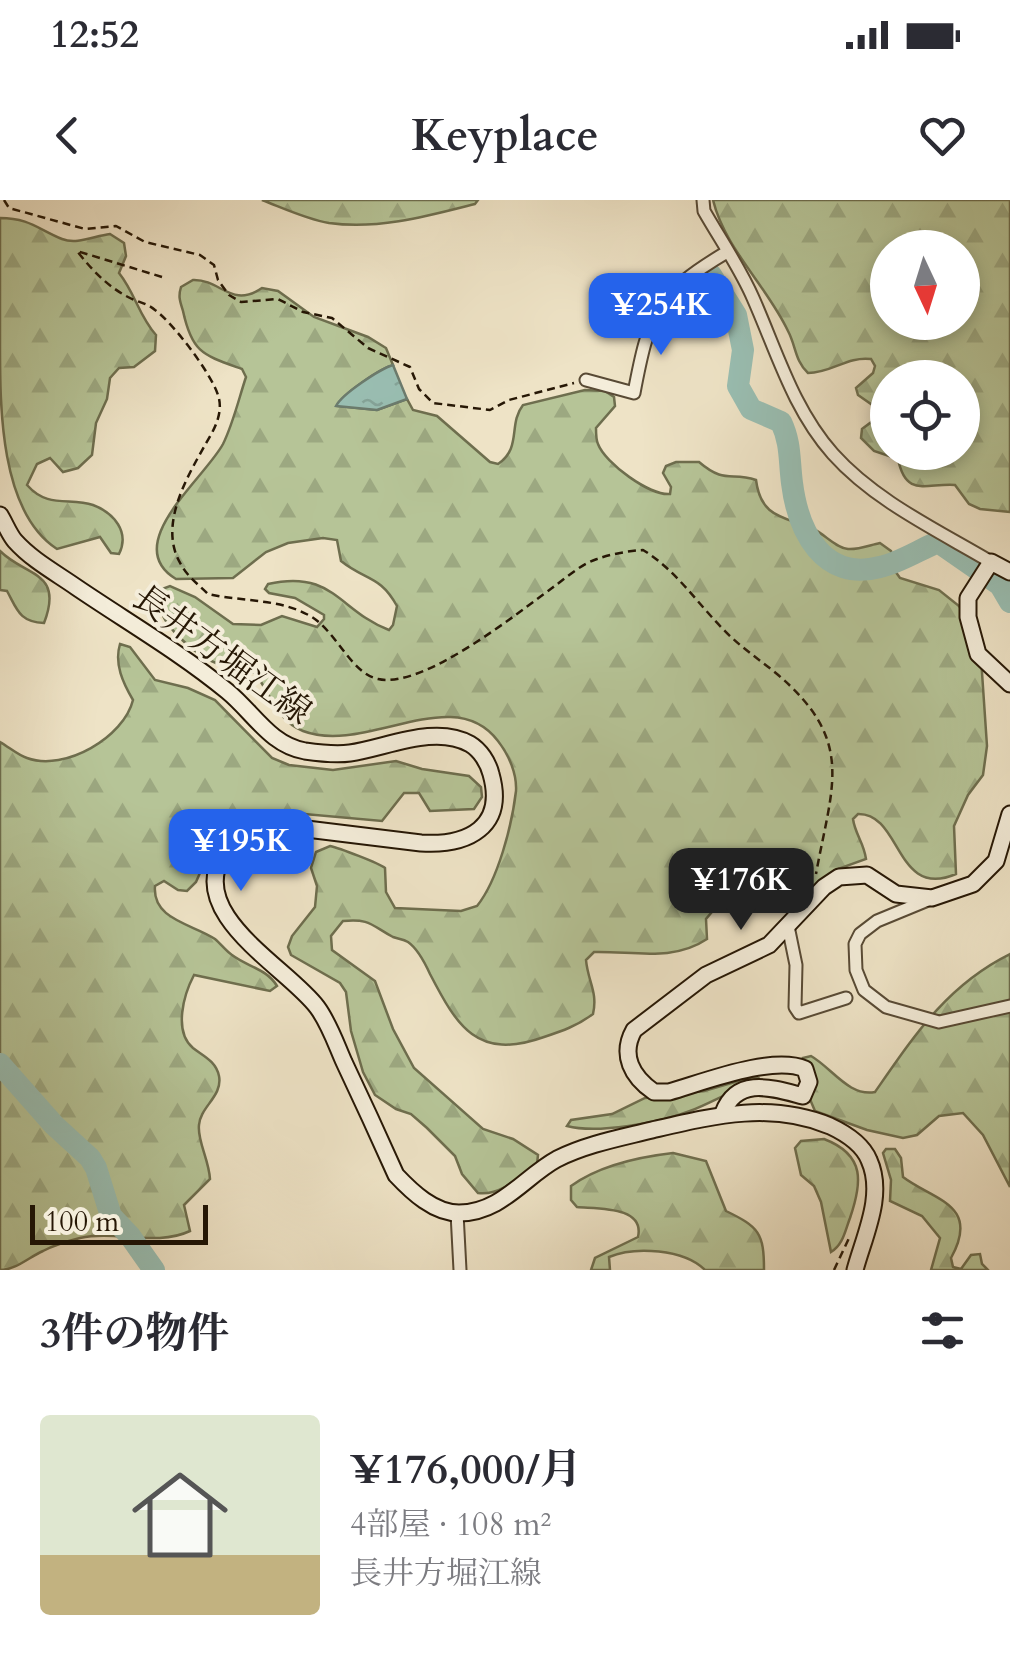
<!DOCTYPE html>
<html lang="ja">
<meta charset="utf-8">
<style>
:root{--surface:#fff;--page:#f2f2f3;--text:#2b2b33;--muted:#7c7c81;--line:#e1e1e2;--accent:#2563eb}
body{margin:0;font-family:Cardo,"Noto Serif JP",serif;background:var(--page);color:var(--text);height:100vh;display:flex;flex-direction:column;font-size:38px;white-space:nowrap}
*{box-sizing:border-box;margin:0}
p{font-size:32px;color:var(--muted)}
.icon{flex:none;width:55px;height:55px;fill:none;stroke:currentColor;stroke-width:2;stroke-linecap:round;stroke-linejoin:round}
.map{position:relative;height:1070px;overflow:hidden}
.panel{display:flex;flex-direction:column;background:var(--surface);flex:1}
.panel>*{flex:none}
.needle{width:65px;rotate:176deg}
.buttons{position:absolute;left:870px;top:30px;display:grid;gap:20px}
.buttons a{display:grid;place-items:center;width:110px;height:110px;border-radius:50%;background:var(--surface);box-shadow:0 5px 15px #0003;font-size:50px}
.scale{position:absolute;left:30px;bottom:25px;width:178px;box-sizing:border-box;padding-left:10px;border:5px solid #261705;border-top:0;font-size:28px;line-height:35px;white-space:nowrap;color:#261705;-webkit-text-stroke:8px #f4edda;paint-order:stroke}
.price{position:absolute;translate:-50% -85px;padding:0 22px;border-radius:20px;background:var(--accent);color:#fff;font-size:32px;line-height:65px;filter:drop-shadow(0 2px 5px #0008)}
.price::after{content:'';position:absolute;left:50%;top:60px;width:30px;height:22px;margin-left:-15px;background:inherit;clip-path:polygon(0 0,100% 0,50% 100%)}
.price.on{background:#222;color:#fff}
ul{padding:0;list-style:none}
li{display:flex;align-items:center;gap:30px;height:250px;padding:0 40px}
li+li{border-top:2px solid var(--line)}
li span{display:grid;place-items:center;flex:none;width:280px;height:200px;border-radius:10px;color:#555}
li>.icon{margin-inline-start:auto}
span .icon{width:120px;height:120px;fill:#fffc;stroke-width:1}
li b{font-size:42px}
h2{display:flex;justify-content:space-between;align-items:center;height:120px;padding:0 40px;font-size:42px}
.status{display:flex;justify-content:space-between;align-items:center;height:70px;padding:0 50px;background:var(--surface);direction:ltr}
.status svg{height:28px;fill:currentColor}
header{display:flex;justify-content:space-between;align-items:center;height:130px;padding:0 40px;background:var(--surface);font-size:45px;font-weight:600}
.map>svg:first-child{display:block}
.forest{fill:url(#forest-firs);stroke:#6e6e4e;stroke-width:2.5;fill-rule:evenodd}
.water{fill:url(#water-ripples);stroke:#6b7b6d;stroke-width:2.5}
.lines{fill:none;stroke-linecap:round;stroke-linejoin:round}
.river{stroke:#99beb2;stroke-width:22}
.minor-casing{stroke:#584a35;stroke-width:15}
.secondary-casing{stroke:#261705;stroke-width:19}
.path{stroke:#261705;stroke-width:2.5;stroke-dasharray:8 5;stroke-linecap:butt}
.minor{stroke:#f4edda;stroke-width:11}
.secondary{stroke:#f4edda;stroke-width:15}
.labels{text-anchor:middle;dominant-baseline:central;stroke-width:8;stroke-linejoin:round;paint-order:stroke}
.street-label{font-size:35px;fill:#261705;stroke:#f4edda}
</style>
<div class="status"><b>12:52</b><svg viewBox="0 0 49 12"><path d="M0 12V9h3v3zM5 12V6h3v6zM10 12V3h3v9zM15 12V0h3v12zM26 1h20v11H26zM47 4h2v5h-2z"/></svg></div>
<header><svg class="icon" aria-label="back" viewBox="0 0 24 24"><path d="M15 5l-7 7 7 7"/></svg>Keyplace<svg class="icon" aria-label="heart" viewBox="0 0 24 24"><path d="M12 20l-8-8c-3-5 5-10 8-4 3-6 11-1 8 4z"/></svg></header>
<div class="map">
<svg width="1010" height="1070" viewBox="0 0 1010 1070">
<defs>
<pattern id="forest-firs" width="22" height="20" patternUnits="userSpaceOnUse" patternTransform="scale(2.5)"><rect width="22" height="20" fill="#b6c497"/><path d="M5 1l3.5 6h-7zM16 11l3.5 6h-7z" fill="#9ca881"/></pattern>
<pattern id="water-ripples" width="26" height="14" patternUnits="userSpaceOnUse" patternTransform="scale(2.5)"><rect width="26" height="14" fill="#99beb2"/><path d="M2 4q2-2 4 0t4 0M15 11q2-2 4 0t4 0" fill="none" stroke="#84a398"/></pattern>
</defs>
<rect width="100%" height="100%" fill="#eee3c6"/>
<filter id="stains"><feTurbulence type="fractalNoise" baseFrequency=".002" numOctaves="4"/><feColorMatrix values="0 0 0 0 .2 0 0 0 0 .09 0 0 0 0 .02 0 0 0 .5 -.17"/></filter>
<radialGradient id="worn" r=".72"><stop offset=".6" stop-color="#630" stop-opacity="0"/><stop offset="1" stop-color="#630" stop-opacity=".3"/></radialGradient>
<g class="forest">
<path d="M262,0H478L475,4C428,16 378,30 329,23C306,19 283,8 262,0Z"/>
<path d="M713,0H1010V312L980,309L969,304L955,285C926,283 906,298 898,259L874,251L861,238L862,229L878,217V209L858,195L856,188L873,173L875,166L871,159C847,156 832,173 808,173C795,161 796,146 788,131C767,86 725,49 713,0ZM888,48H962V122H888ZM888,178H962V252H888Z"/>
<path d="M0,18C29,18 38,29 62,39C77,45 94,36 110,34L124,43L126,56L119,73C135,93 139,116 156,135L155,151L134,167L119,168L110,178L107,199L96,223L92,255L78,268L63,272L50,258L37,264L27,285C48,309 70,297 93,305C114,313 130,332 119,354L111,353L100,337L57,349C0,312 0,208 0,143C0,101 0,60 0,18Z"/>
<path d="M193,80C221,79 231,109 262,88L278,91L314,117L368,137L386,148L393,165C380,169 342,194 337,206L377,210L407,199L413,210L437,216L490,262L498,264C522,248 508,224 523,205L585,190L605,191L614,197L615,206L596,228C596,234 596,240 598,244C605,263 650,296 670,294L671,287L663,273L666,266L676,262H699C726,285 731,271 756,280C761,318 783,316 813,329C825,334 834,347 848,349C858,350 870,345 880,343L891,351L895,371L900,378L939,390L959,406L980,443L987,546L983,575L968,595L954,626L956,674C895,700 902,613 858,614L853,619C855,634 864,643 866,659L835,670L807,693L780,705L717,706L706,719L707,739C673,762 633,751 594,752L586,760C588,782 598,792 593,814C577,826 562,831 544,837C477,861 457,826 430,774C425,763 418,749 408,742C403,739 398,739 393,737C372,726 370,718 343,721L331,736L332,750L375,781L393,829L414,868L483,929L513,939L538,955L537,964C520,977 500,996 478,993L462,974L455,956L427,928L411,914L396,909L375,895L363,872L351,831L346,792L340,783L291,755L288,747L292,736L315,707L317,686L311,668L316,652L330,646C339,648 379,663 385,668L386,692L395,708L461,711L477,706C498,680 512,625 516,591C517,574 509,555 498,541C453,481 366,555 303,531C277,521 270,493 255,473C244,470 233,469 223,466C195,456 155,423 157,391L170,386L195,397L233,424L261,425L282,416L317,427L324,419V415L295,398L269,393L265,389L268,384C333,369 339,411 389,430L393,425L397,406C380,375 366,381 341,361L337,340L323,338L288,343L266,352L233,378L176,379C119,345 205,278 223,244C233,224 239,198 246,177L242,169C203,155 192,153 183,111C180,101 178,97 181,87Z"/>
<path d="M0,351C26,377 64,371 44,423C19,422 17,409 7,391L0,390Z"/>
<path d="M120,444L130,447L155,480L188,488L215,500L272,558L289,565L333,570L396,561L422,569L469,576L481,587L482,597L474,609L430,611L419,593H404L382,621L271,611L238,616L214,641L196,682L187,691L178,690L164,681L155,686C152,720 193,724 215,739C221,744 226,751 232,755C248,767 267,769 277,786L270,791L194,775C184,794 173,831 193,848C203,856 216,861 219,876C223,896 200,907 199,925C197,940 209,960 210,979L184,1005L190,1031C156,1047 116,1030 80,1038C68,1041 54,1045 43,1051C29,1057 16,1070 0,1070V542C9,547 18,555 27,558C65,572 124,537 133,500C123,483 114,464 120,444Z"/>
<path d="M1010,754V987L983,935L963,913L939,916L917,935L903,938L867,930L815,911L809,897L803,858L811,856C832,868 849,897 875,892C914,836 947,785 1010,754Z"/>
<path d="M752,877L758,878L755,883C732,890 713,902 690,911C660,923 597,934 567,926L571,920L612,914L645,898L704,891Z"/>
<path d="M824,939C866,955 862,983 850,1018C845,1031 843,1045 831,1052L821,1002L814,986L801,975L795,948L801,941Z"/>
<path d="M886,949H895L901,958L903,977C933,1000 981,1004 951,1058L953,1067L961,1069L971,1055L980,1054L982,1064L988,1070H931L940,1038L922,1016L890,1001L891,980L883,953Z"/>
<path d="M673,953L706,961L726,1011C759,1027 764,1033 764,1070H705C684,1049 635,1046 609,1057L610,1070H591L595,1058L638,1037C645,1006 598,1009 577,1007L571,1000V986C600,965 638,957 673,953Z"/>
</g>
<path class="water" d="M393,165L407,199L377,210L336,206C342,194 380,169 393,165Z"/>
<g class="lines">
<g class="river">
<path d="M711,75L736,115L743,150L738,186L751,209L781,222C791,243 789,260 792,283C798,331 823,382 880,367C899,363 919,350 938,342L1000,385L1010,402"/>
<polyline points="0,864 54,925 90,958 96,968 111,1016 130,1036 154,1070"/>
</g>
<g class="minor-casing">
<g id="minor">
<path d="M703,0L704,11C720,39 740,68 753,98C777,152 793,209 833,254C875,301 937,330 991,362"/>
<path d="M586,180L634,193C649,114 656,94 727,52"/>
<polyline points="928,700 877,721 860,734 855,744 856,770 864,790 886,807 939,822 1010,806"/>
<polyline points="788,726 796,765 795,807 799,813 846,798"/>
<polyline points="457,1013 460,1070"/>
</g>
</g>
<g class="secondary-casing">
<g id="secondary">
<path d="M0,315C5,323 9,334 15,341C32,360 56,373 76,387C126,421 181,453 227,491C253,512 270,545 305,551C319,553 336,555 350,553C386,548 435,524 470,544C480,550 488,562 491,574C506,627 468,646 421,643L274,625C251,629 235,635 223,655C186,715 288,768 317,807C329,823 336,844 344,862C362,900 379,937 396,975C412,992 434,1013 459,1013C501,1013 524,977 557,959C587,944 620,938 652,930C712,916 770,901 830,926C845,933 862,943 869,960C885,995 864,1036 855,1070"/>
<polyline points="1010,372 991,362 968,398 968,417 978,454 1010,484"/>
<path d="M723,913C737,876 772,888 803,896L809,882L805,869C772,855 704,882 669,892H654C632,877 620,855 634,830L706,775L769,745L824,687L839,677L867,675L896,694L932,698L973,684L996,661L1010,614"/>
</g>
</g>
<g class="path">
<polyline points="4,0 9,8 85,29 116,26 145,42 200,55 214,65 218,80 229,95 241,102 278,99 303,112 332,118 368,148 410,167 419,189 433,203 490,210 509,200 574,183"/>
<path d="M162,77L77,51C92,70 107,86 128,97C137,102 147,103 155,110C173,123 211,173 218,195C224,213 214,230 205,245C186,279 157,328 182,366C188,377 199,385 208,394C243,402 280,398 312,417C337,433 351,473 378,479C423,489 515,415 552,388C566,378 581,364 597,359C611,354 628,351 643,350C676,370 697,403 724,430C740,447 759,459 777,474C856,541 832,585 816,674"/>
<polyline points="834,1070 850,1036"/>
</g>
<use href="#minor" class="minor"/>
<use href="#secondary" class="secondary"/>
</g>
<g class="labels">
<g class="street-label">
<text transform="translate(222 455) rotate(36)">長井方堀江線</text>
</g>
</g>
<rect width="100%" height="100%" filter="url(#stains)"/>
<rect width="100%" height="100%" fill="url(#worn)"/>
</svg>
<div class="buttons">
<a><svg class="needle" viewBox="-14 -14 28 28"><path d="M0-13l5 13h-10z" fill="#e53935"/><path d="M0 13l5-13h-10z" fill="#7c7c81"/></svg></a>
<a><svg class="icon" aria-label="locate" viewBox="0 0 24 24"><circle cx="12" cy="12" r="6"/><path d="M12 2v4M12 18v4M2 12h4M18 12h4"/></svg></a>
</div>
<div class="scale">100 m</div>
<b class="price" style="left:661px;top:158px">¥254K</b>
<b class="price" style="left:241px;top:694px">¥195K</b>
<b class="price on" style="left:741px;top:733px">¥176K</b>
</div>
<section class="panel">
<h2>3件の物件<svg class="icon" aria-label="filters" viewBox="0 0 24 24"><path d="M4 7h16M4 17h16"/><circle cx="9" cy="7" r="2"/><circle cx="15" cy="17" r="2"/></svg></h2>
<ul>
<li><span style="background:linear-gradient(#dfe7d0 70%,#c2b280 0)"><svg class="icon" aria-label="home" viewBox="0 0 24 24"><path d="M3 11l9-7 9 7M6 9v11h12V9"/></svg></span><div><b>¥176,000/月</b><p>4部屋 · 108 m²</p><p>長井方堀江線</p></div></li>
</ul>
</section>
